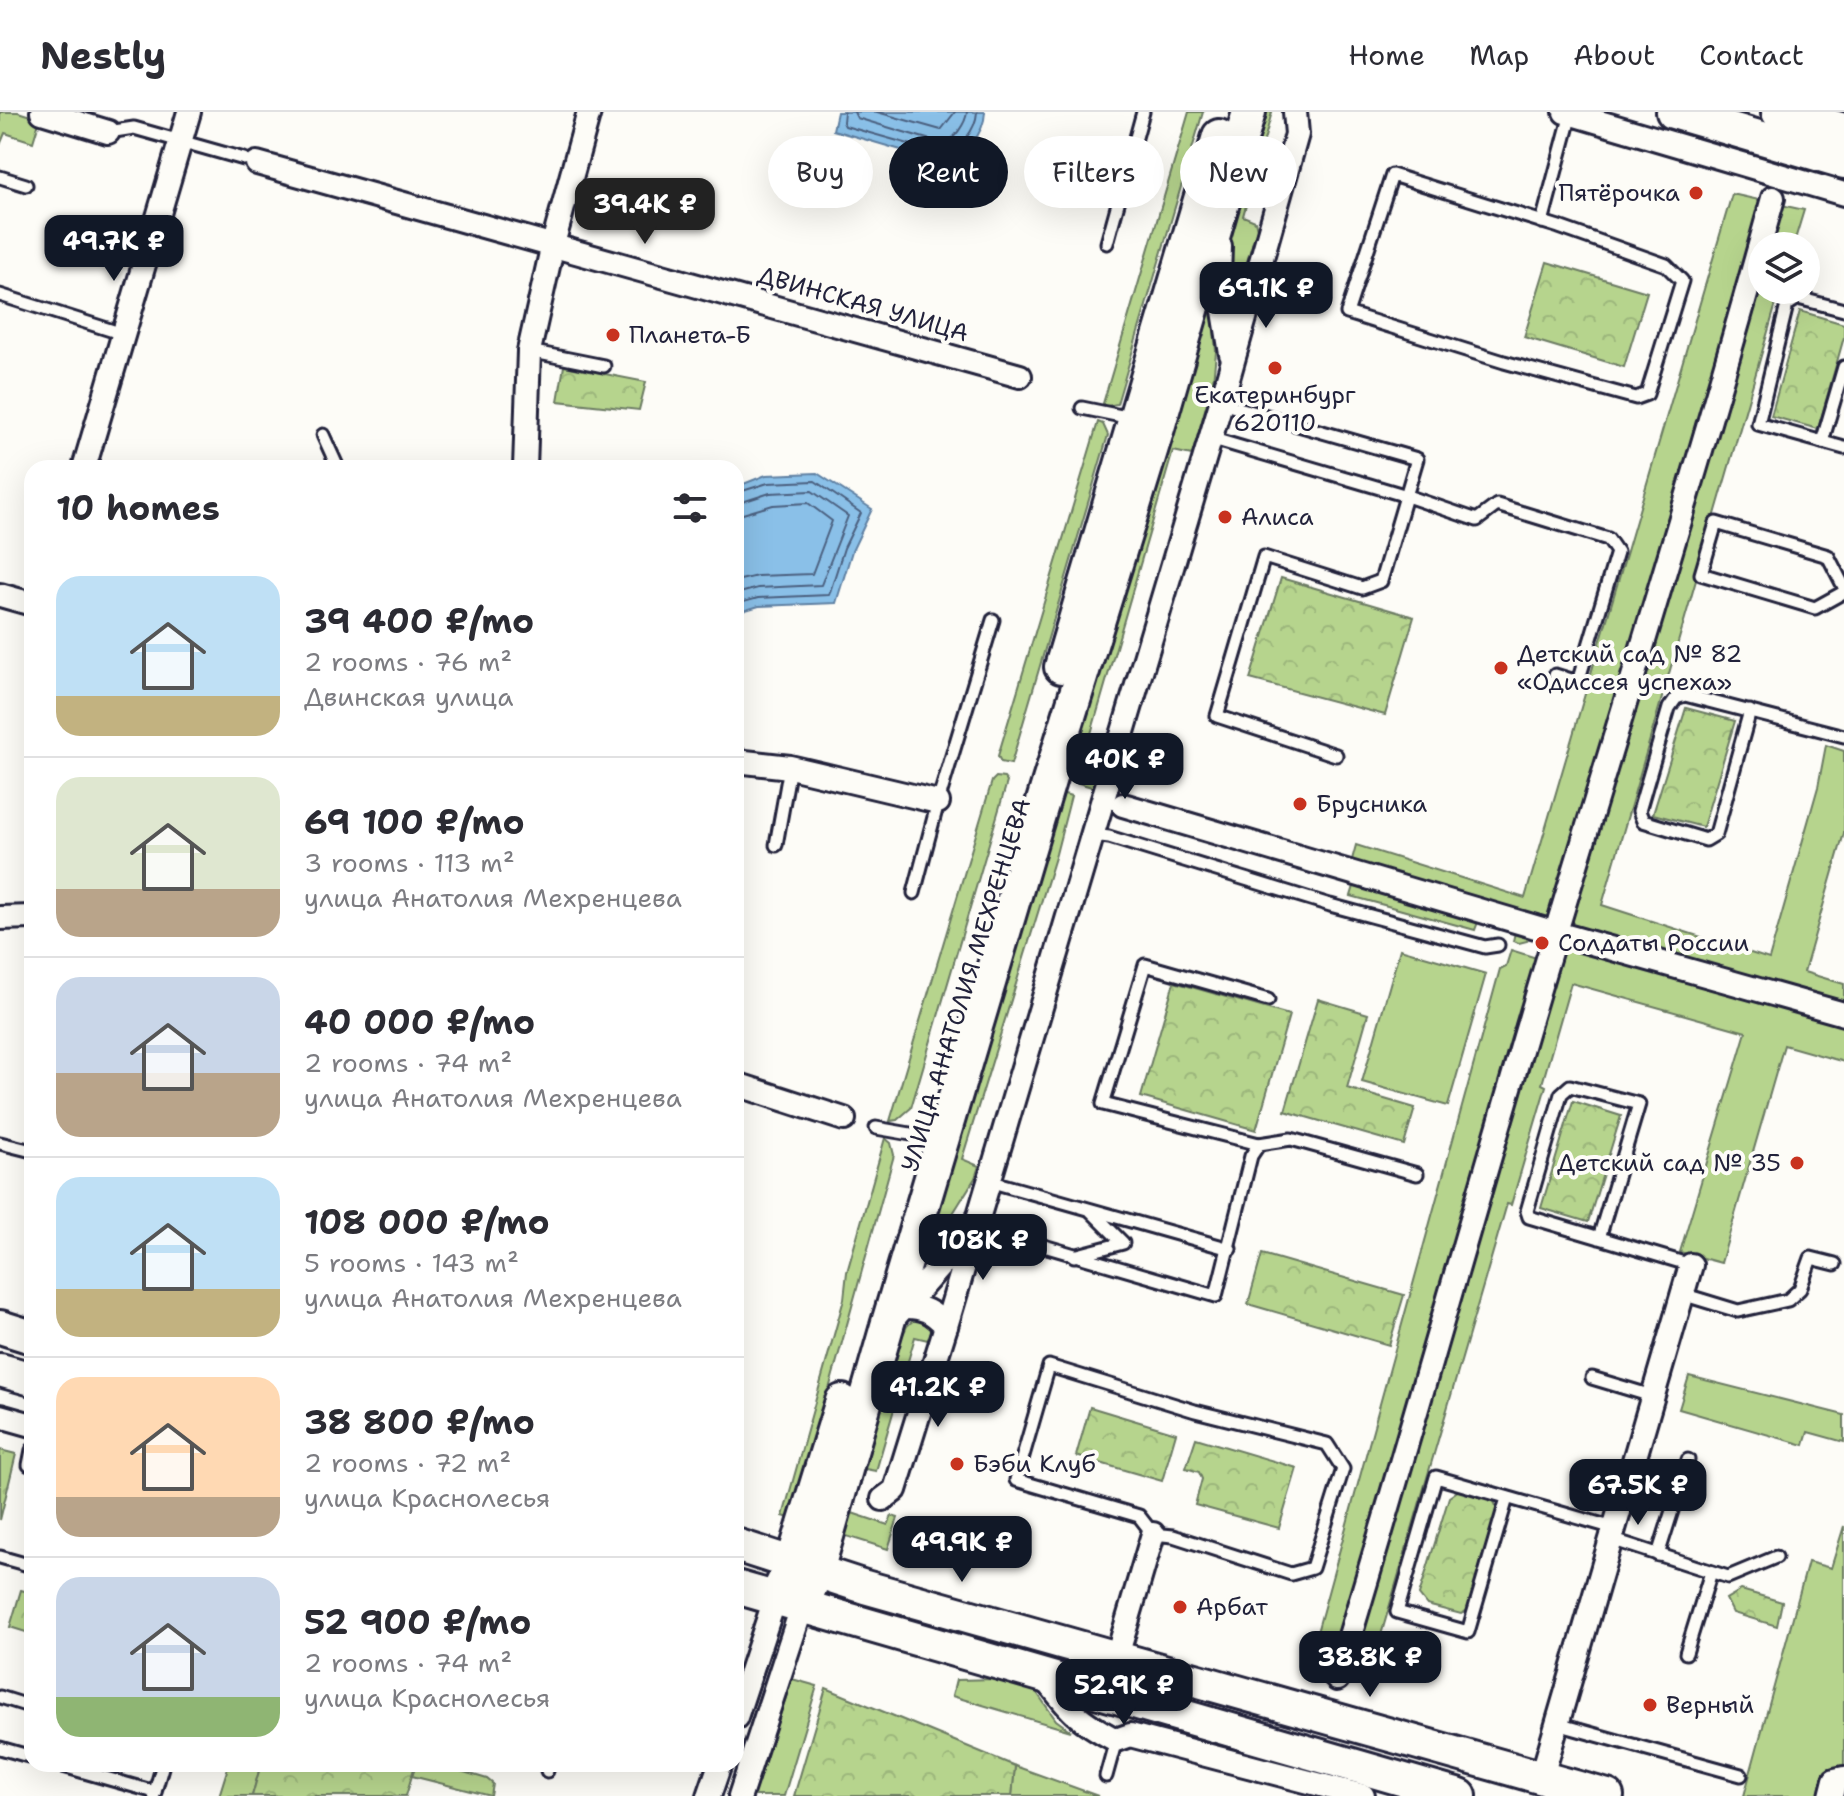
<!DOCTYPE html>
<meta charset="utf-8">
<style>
:root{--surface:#fff;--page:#f7f7f7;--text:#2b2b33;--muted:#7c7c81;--line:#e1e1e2;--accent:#111827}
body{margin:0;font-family:"Shantell Sans",sans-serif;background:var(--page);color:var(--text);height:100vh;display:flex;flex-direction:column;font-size:30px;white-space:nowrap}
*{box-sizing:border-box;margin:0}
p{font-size:26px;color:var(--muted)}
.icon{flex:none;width:44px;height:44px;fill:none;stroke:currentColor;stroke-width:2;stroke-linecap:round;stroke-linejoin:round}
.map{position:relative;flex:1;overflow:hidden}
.panel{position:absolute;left:24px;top:348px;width:720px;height:1312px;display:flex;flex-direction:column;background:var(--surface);border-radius:24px;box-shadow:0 8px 32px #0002}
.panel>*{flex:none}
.hud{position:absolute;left:768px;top:24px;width:760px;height:72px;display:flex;gap:16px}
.fabs{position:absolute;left:1748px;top:120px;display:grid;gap:16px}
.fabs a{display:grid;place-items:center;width:72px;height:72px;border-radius:50%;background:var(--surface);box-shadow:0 8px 32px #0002;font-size:40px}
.price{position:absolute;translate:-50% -68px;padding:0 18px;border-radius:16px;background:var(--accent);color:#fff;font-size:26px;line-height:52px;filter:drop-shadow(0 2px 4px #0008)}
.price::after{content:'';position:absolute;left:50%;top:48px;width:24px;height:18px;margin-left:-12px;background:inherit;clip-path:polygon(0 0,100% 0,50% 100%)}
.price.selected{background:#222;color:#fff}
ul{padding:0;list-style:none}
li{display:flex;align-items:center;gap:24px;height:200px;padding:0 32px}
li+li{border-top:2px solid var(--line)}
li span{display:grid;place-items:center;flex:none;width:224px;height:160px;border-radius:24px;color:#555}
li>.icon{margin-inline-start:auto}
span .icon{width:96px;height:96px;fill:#fffc;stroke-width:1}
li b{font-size:34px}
h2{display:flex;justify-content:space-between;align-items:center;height:96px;padding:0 32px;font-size:34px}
.pill{padding:0 28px;border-radius:36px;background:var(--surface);box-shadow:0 8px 32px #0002;font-size:28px;line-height:72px}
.pill.selected{background:var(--accent);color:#fff}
header{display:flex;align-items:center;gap:48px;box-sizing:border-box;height:112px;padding:0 40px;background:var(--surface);border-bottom:2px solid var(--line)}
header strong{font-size:38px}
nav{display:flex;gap:44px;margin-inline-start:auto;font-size:28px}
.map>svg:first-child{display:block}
.grass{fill:#b6d48d;stroke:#6c7b64;stroke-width:2}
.forest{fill:url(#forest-crowns);stroke:#6c7b64;stroke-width:2}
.water{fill:#8ac0e8;stroke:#6081a3;stroke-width:2}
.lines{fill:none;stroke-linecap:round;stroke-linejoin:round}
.shore{stroke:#4c6180;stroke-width:2}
.lane-casing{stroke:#22223b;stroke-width:17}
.street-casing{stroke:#22223b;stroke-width:28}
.secondary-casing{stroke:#22223b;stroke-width:38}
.lane{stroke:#fdfcf7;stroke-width:11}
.street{stroke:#fdfcf7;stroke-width:22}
.secondary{stroke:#fdfcf7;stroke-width:32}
.poi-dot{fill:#c8321e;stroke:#fdfcf7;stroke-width:3}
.labels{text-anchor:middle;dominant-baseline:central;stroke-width:8;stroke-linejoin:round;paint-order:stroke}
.poi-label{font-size:24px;fill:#22223b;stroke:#fdfcf7;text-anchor:start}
.street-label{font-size:24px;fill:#22223b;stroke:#fdfcf7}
</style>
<header>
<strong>Nestly</strong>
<nav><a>Home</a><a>Map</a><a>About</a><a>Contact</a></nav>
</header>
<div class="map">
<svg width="1844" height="1684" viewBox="0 0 1844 1684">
<defs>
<pattern id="forest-crowns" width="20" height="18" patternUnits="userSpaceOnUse" patternTransform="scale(2)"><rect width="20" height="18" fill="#b6d48d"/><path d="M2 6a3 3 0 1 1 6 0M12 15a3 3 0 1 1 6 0" fill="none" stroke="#9cb67b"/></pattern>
</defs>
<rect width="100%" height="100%" fill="#fdfcf7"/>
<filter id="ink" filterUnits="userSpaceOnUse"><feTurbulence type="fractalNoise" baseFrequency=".0125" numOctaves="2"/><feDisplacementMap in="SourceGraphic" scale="16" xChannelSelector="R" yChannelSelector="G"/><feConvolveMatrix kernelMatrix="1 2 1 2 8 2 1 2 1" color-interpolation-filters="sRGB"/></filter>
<g filter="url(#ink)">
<g class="grass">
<polygon points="0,0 18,0 40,7 33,30 5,21 0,33"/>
<polygon points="1189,0 1203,0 1117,292 1102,295"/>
<polygon points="1256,0 1272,0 1243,104 1255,109 1257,117 1242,166 1235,169 1227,161 1236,67"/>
<polygon points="1732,82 1804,98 1793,134 1762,134 1762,178 1780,178 1602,793 1769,847 1818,675 1826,633 1844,639 1844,721 1804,860 1844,872 1844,950 1784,933 1721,1151 1680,1140 1746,920 1571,871 1542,972 1546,974 1511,1093 1507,1092 1367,1571 1308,1553 1500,857 1506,854 1511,838 1543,848 1562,817 1350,755 1356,733 1525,786"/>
<polygon points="1209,161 1216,240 1213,270 1192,343 1173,339 1086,639 1099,666 1095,676 1062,666"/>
<polygon points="1098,310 1103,312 1108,323 1011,652 1001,650 998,644"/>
<polygon points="996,665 1004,666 1007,670 911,996 897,1008 890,1009 992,669"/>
<polygon points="1058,680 1071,684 1056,742 962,1047 979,1054 975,1066 922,1151"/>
<polygon points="1355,771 1529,818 1527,829 1519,831 1513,829 1515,820 1478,810 1475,818 1351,784"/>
<polygon points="1400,837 1486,862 1448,994 1362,970"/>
<polygon points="885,1026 891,1031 894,1043 793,1407 783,1404 844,1187 847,1160"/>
<polygon points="923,1205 933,1214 932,1229 915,1225 876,1359 865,1357 852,1401 888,1413 892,1404 898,1406 888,1437 840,1422 887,1257 907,1214 916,1206"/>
<polygon points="1689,1264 1844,1303 1844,1330 1808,1320 1804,1333 1679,1297"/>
<polygon points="1844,1414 1844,1684 1744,1684 1808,1450 1831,1456"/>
<polygon points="792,1567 817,1574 784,1684 753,1684"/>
<polygon points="996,1567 1035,1578 1056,1608 1071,1619 952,1584 956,1568"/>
<polygon points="229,1652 261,1652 252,1684 219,1684"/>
<polygon points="410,1652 437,1652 487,1667 493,1672 491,1684 412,1664 415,1654"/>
<polygon points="1015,1654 1098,1684 1012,1684"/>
</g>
<g class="forest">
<polygon points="1547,150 1647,180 1624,255 1524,225"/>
<polygon points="1800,199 1844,212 1844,225 1818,317 1771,304"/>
<polygon points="564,254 646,270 639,298 558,289"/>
<polygon points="1281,466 1414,505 1385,603 1250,567"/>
<polygon points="1686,596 1735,609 1703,715 1653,702"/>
<polygon points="1174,870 1289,903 1256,1018 1141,985"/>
<polygon points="1318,887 1368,902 1347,976 1415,996 1404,1033 1285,999"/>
<polygon points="1573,989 1621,1004 1588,1110 1541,1096"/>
<polygon points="1262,1142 1404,1183 1389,1233 1248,1192"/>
<polygon points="1090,1295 1176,1321 1162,1369 1076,1344"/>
<polygon points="1196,1326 1297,1356 1279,1416 1195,1393 1202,1367 1199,1360 1186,1356"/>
<polygon points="0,1338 16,1342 0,1408"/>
<polygon points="1459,1378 1493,1387 1499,1401 1472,1496 1461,1502 1427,1493 1419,1483 1449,1385"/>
<polygon points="21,1478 32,1481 32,1522 10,1515"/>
<polygon points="1741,1478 1782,1490 1777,1514 1733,1501 1726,1487"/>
<polygon points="826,1576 1015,1654 1012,1684 794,1684"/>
<polygon points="261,1652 410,1652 415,1653 406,1684 252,1684"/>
</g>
<g class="water">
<path d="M837,0H985C984,23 965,43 945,51L833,18Z"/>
<polygon points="817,361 872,397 852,439 836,491 759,494 736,501 736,375 766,363"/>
</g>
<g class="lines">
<g class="shore">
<path d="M844,0L843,10L845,14L944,42C961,37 976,17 977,0"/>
<path d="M854,0L857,6L944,32C954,28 966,11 967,0"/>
<polyline points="877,0 941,18 955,0"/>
<polyline points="736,381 768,371 815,369 861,401 844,436 829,483 758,486 736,492"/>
<polyline points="736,392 770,381 812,379 848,404 821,473 758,476 736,482"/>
<polyline points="736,404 773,393 808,391 832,409 812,462 757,464 736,469"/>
</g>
<g class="lane-casing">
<g id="lane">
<polyline points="108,20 134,16 244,47"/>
<polygon points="1392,63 1559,115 1666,153 1682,169 1647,282 1636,286 1504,250 1347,201"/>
<polyline points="0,65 26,73"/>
<polyline points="1542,110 1571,2"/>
<polyline points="1107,131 1143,0"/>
<polyline points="0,183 123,222"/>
<polyline points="1844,198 1798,186 1787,193 1758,312 1844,336"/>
<polyline points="529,239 604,254"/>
<polyline points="1221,291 1417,347 1381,469 1362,476 1264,445 1217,604 1336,643"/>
<polyline points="1082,296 1131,306"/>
<polyline points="323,323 338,356"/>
<polyline points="1210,326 1407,384 1477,408 1497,393 1608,427 1617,440 1578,570 1555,563"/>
<polyline points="1822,330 1844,255"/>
<polyline points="1844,475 1828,444 1716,411 1701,462 1815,496 1844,480"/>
<polyline points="1750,599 1716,722 1706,728 1643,709 1639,699 1669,596 1676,586 1685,583 1844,624"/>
<polyline points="1093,723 1109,725 1330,793 1485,835 1498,833"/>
<polyline points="776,733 790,655"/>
<polyline points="914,781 938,690 993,508"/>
<polyline points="1268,888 1145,853 1103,992 1259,1032 1291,1027 1417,1062"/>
<polyline points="876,1016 922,1024"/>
<polyline points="0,1031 32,1039"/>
<polyline points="989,1069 1230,1137"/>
<polyline points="975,1114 1216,1184 1251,1044 1259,1032"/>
<polyline points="1599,1126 1639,992 1570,974 1561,982 1527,1099 1529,1105 1691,1153"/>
<polyline points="1074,1144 1123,1131 1091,1099"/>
<polyline points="1682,1182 1738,1199 1788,1188 1800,1177 1811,1146 1835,1152"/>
<polygon points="1049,1254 1195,1299 1327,1332 1343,1357 1312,1456 1291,1462 1173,1424 1153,1422 1139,1404 1016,1368"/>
<polyline points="1592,1266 1652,1284"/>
<polyline points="32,1338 29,1353 32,1353"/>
<polyline points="1507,1386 1468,1520 1397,1500 1436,1365 1614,1416"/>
<polyline points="1611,1427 1728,1465 1776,1445"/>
<polyline points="1658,1443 1688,1348"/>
<polyline points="0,1445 32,1454"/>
<polyline points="1686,1541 1711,1460"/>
<polyline points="0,1585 32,1595"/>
<polyline points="1557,1612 1741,1663"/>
<polyline points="0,1636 32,1645"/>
<polyline points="56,1652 155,1680"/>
<polyline points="547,1659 548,1652"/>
<polyline points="1106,1664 1116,1628"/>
<polyline points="154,1683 163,1652"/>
</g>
</g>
<g class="street-casing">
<g id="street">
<polyline points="42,0 108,20"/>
<polyline points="1565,0 1844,82"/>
<polyline points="257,51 1020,264"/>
<polyline points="1220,134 1219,168 1231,242"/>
<polyline points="84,356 189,0"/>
<polyline points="525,356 529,239 553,132 589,0"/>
<polyline points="0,483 32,492"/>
<polyline points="736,649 790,655 938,690"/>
<polyline points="1123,693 1556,821 1844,902"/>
<polyline points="0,806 32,805"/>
<polyline points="736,972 844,1007"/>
<path d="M903,1195C923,1194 933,1200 946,1214"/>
<polyline points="894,1206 972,1118"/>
<polyline points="0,1304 32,1313"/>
<polyline points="883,1387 895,1378 946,1214 1221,291 1297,22 1295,0"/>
<polyline points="1117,1544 1153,1422"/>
<path d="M1043,1563C1069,1598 1076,1607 1116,1628L1130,1623L1363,1684"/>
<path d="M1337,1567C1412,1320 1481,1070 1555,823C1629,577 1705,333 1773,86"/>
<polyline points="736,1605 775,1487"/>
<polyline points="1542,1664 1691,1153"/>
<polyline points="709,1684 720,1652"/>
<polyline points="740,1684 802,1495"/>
<polyline points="1831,1684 1835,1668 1844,1666"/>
</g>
</g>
<g class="secondary-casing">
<g id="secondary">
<polyline points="1673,0 1844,50"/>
<polyline points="1778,0 1844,18"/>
<polyline points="1061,555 1219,24"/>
<polyline points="0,1215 32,1225"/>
<polyline points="0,1258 32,1267"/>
<polyline points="736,1433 865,1475 1607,1684"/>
<polyline points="736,1475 1460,1684"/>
<polyline points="775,1487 792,1452 842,1289"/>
<polyline points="802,1495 817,1459 887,1214 1049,669 1158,316 1249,0"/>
</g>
</g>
<use href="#lane" class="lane"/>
<use href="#street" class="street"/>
<use href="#secondary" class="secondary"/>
</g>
</g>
<g class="poi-dot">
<circle cx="1696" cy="81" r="8"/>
<circle cx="613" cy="223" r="8"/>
<circle cx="1275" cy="256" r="8"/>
<circle cx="1225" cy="405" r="8"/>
<circle cx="1501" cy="556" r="8"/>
<circle cx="1300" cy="692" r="8"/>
<circle cx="1542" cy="831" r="8"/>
<circle cx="1797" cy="1051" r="8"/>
<circle cx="957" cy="1352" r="8"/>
<circle cx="1180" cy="1495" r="8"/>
<circle cx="1650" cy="1593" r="8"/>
</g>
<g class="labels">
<g class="poi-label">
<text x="1680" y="81" text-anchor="end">Пятёрочка</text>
<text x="629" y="223">Планета-Б</text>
<text x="1275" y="283" text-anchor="middle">Екатеринбург<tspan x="1275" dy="28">620110</tspan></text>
<text x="1241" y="405">Алиса</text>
<text x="1517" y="542">Детский сад № 82<tspan x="1517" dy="28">«Одиссея успеха»</tspan></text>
<text x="1316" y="692">Брусника</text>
<text x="1558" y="831">Солдаты России</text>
<text x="1781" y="1051" text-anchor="end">Детский сад № 35</text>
<text x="973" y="1352">Бэби Клуб</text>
<text x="1196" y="1495">Арбат</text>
<text x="1666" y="1593">Верный</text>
</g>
<g class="street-label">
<text transform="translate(863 192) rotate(16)">ДВИНСКАЯ УЛИЦА</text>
<text transform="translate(966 873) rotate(-73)">УЛИЦА АНАТОЛИЯ МЕХРЕНЦЕВА</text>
</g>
</g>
</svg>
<div class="fabs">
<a><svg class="icon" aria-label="layers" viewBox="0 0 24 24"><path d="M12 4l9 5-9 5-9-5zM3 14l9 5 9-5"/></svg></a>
</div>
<b class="price selected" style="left:645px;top:134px">39.4K ₽</b>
<b class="price" style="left:114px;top:171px">49.7K ₽</b>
<b class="price" style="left:1266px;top:218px">69.1K ₽</b>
<b class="price" style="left:1125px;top:689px">40K ₽</b>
<b class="price" style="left:983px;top:1170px">108K ₽</b>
<b class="price" style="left:938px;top:1317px">41.2K ₽</b>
<b class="price" style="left:1638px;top:1415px">67.5K ₽</b>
<b class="price" style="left:962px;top:1472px">49.9K ₽</b>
<b class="price" style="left:1370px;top:1587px">38.8K ₽</b>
<b class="price" style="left:1124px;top:1615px">52.9K ₽</b>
<div class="hud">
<a class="pill">Buy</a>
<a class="pill selected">Rent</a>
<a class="pill">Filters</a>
<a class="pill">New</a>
</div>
<section class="panel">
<h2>10 homes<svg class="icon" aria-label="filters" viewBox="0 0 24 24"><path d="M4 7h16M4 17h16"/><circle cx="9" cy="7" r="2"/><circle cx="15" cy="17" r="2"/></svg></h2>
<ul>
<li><span style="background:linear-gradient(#bfe0f5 75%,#c2b280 0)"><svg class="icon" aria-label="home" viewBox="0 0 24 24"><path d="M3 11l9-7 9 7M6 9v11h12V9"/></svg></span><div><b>39 400 ₽/mo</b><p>2 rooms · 76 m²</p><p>Двинская улица</p></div></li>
<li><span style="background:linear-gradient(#dfe7d0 70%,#b9a48a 0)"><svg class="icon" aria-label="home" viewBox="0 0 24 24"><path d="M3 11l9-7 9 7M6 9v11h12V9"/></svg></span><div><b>69 100 ₽/mo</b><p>3 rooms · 113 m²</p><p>улица Анатолия Мехренцева</p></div></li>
<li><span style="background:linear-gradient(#c9d6e8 60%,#b9a48a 0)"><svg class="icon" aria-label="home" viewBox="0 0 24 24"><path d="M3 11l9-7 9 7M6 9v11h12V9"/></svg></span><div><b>40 000 ₽/mo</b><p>2 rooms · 74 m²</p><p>улица Анатолия Мехренцева</p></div></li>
<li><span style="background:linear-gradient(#bfe0f5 70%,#c2b280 0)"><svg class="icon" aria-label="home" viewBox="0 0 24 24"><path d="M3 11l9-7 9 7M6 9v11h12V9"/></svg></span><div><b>108 000 ₽/mo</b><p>5 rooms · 143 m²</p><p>улица Анатолия Мехренцева</p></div></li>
<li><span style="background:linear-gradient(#ffd9b3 75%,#b9a48a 0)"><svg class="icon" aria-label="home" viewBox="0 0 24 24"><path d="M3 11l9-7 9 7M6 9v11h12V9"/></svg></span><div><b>38 800 ₽/mo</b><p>2 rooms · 72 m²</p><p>улица Краснолесья</p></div></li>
<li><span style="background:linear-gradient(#c9d6e8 75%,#8fb573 0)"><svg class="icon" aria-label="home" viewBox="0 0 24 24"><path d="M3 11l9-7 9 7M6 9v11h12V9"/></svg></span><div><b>52 900 ₽/mo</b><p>2 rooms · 74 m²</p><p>улица Краснолесья</p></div></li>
</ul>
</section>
</div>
